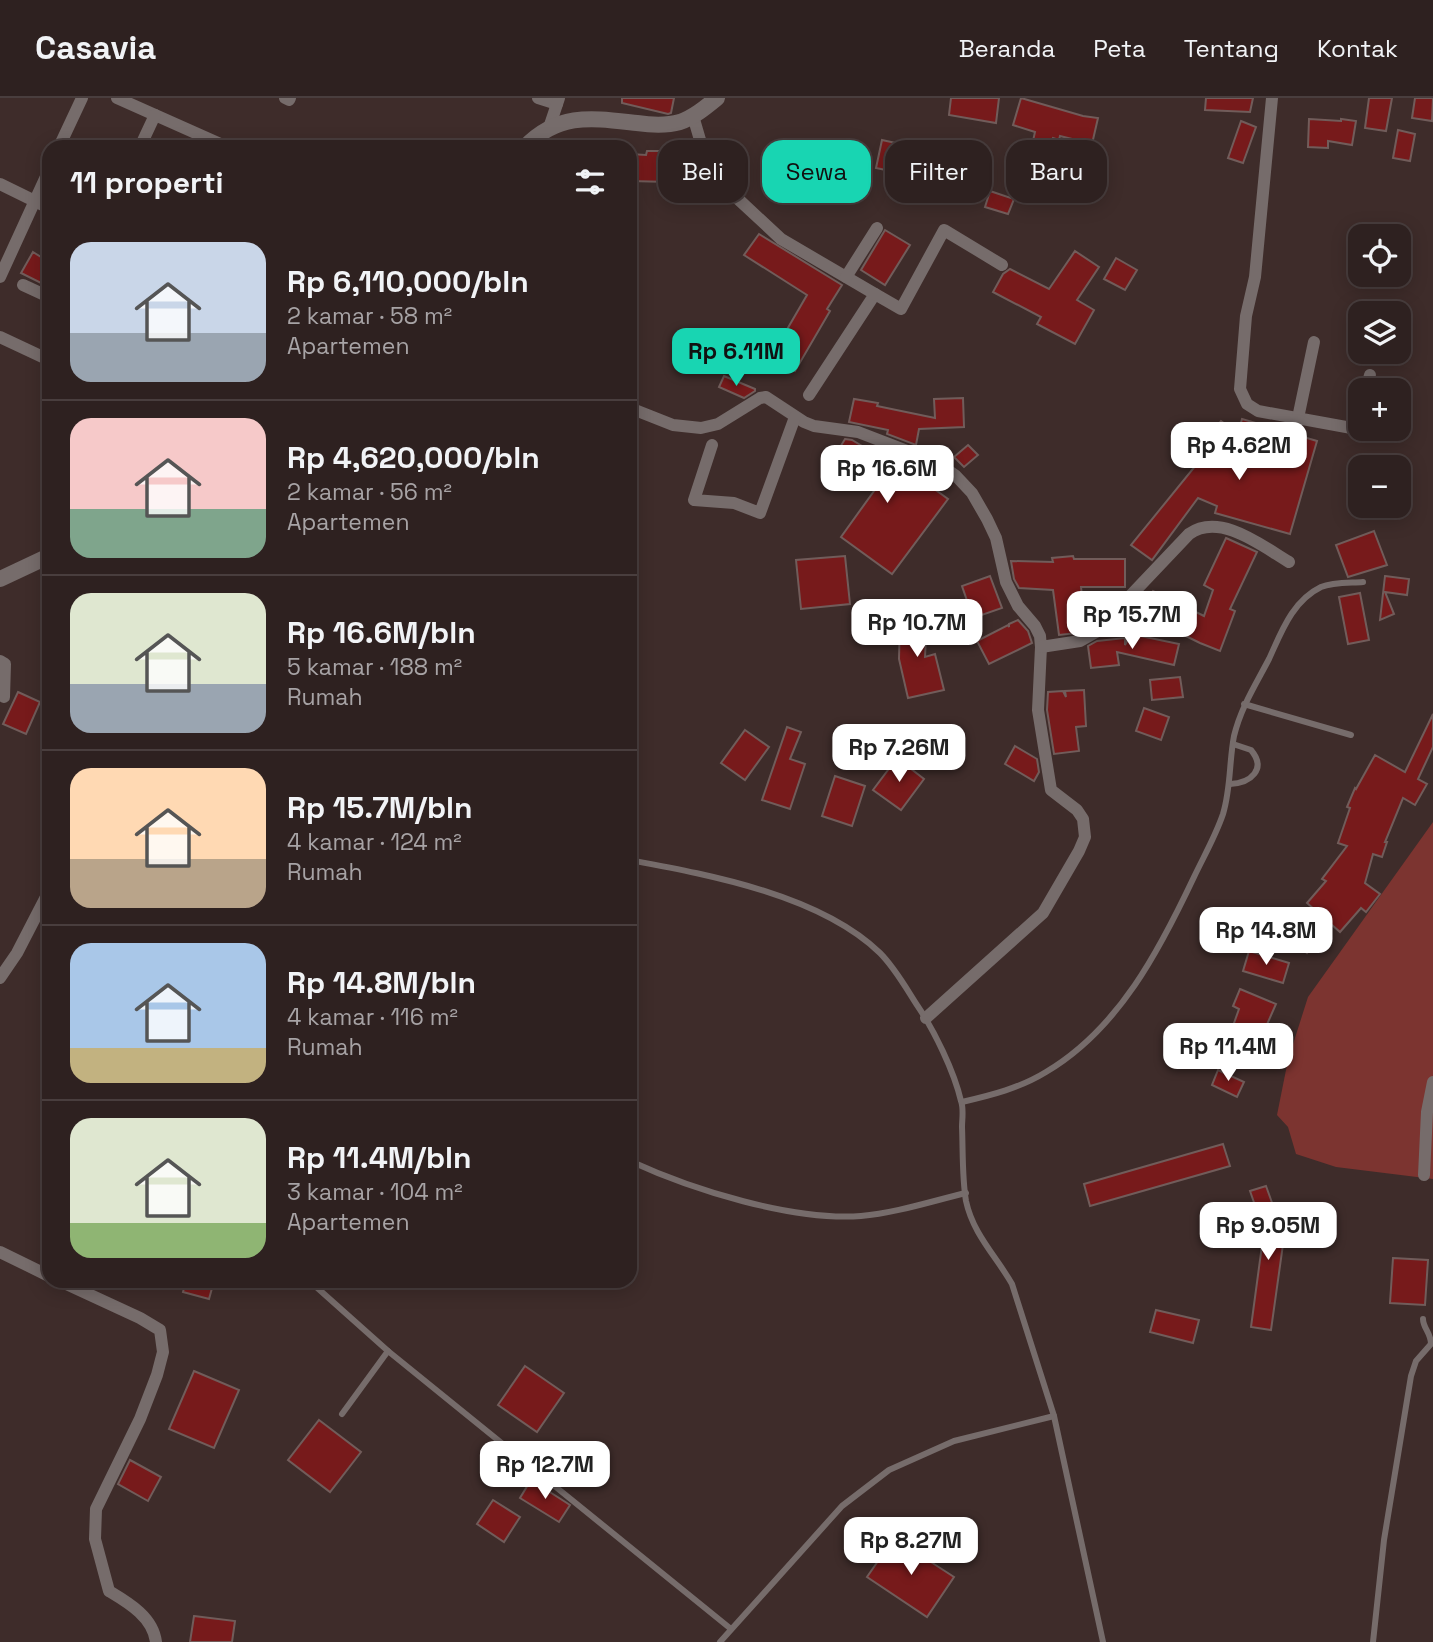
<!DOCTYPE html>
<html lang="id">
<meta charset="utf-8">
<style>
:root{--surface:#2e2120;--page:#3a2e2d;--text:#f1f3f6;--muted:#a7a3a5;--line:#493e3e;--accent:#18d5b2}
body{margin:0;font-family:"Space Grotesk",sans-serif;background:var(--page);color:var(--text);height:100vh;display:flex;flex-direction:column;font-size:26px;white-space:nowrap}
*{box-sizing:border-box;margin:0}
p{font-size:23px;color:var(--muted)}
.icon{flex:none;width:38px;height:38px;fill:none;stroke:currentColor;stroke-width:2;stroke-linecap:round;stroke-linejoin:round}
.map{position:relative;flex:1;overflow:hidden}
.details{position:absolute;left:42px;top:42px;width:595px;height:1148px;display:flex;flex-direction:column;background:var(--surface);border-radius:21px;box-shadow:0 4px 18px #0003,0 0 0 2px var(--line)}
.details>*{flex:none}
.banner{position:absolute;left:658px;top:42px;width:665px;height:63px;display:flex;gap:14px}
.controls{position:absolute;left:1348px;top:126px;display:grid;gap:14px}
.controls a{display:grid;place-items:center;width:63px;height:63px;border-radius:14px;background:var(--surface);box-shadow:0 4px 18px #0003,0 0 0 2px var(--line);font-size:35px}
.price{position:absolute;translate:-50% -60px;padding:0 16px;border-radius:14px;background:#fff;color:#222;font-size:23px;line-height:46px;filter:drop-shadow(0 2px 4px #0008)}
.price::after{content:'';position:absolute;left:50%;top:42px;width:21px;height:16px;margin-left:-10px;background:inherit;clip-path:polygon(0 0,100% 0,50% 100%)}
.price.selected{background:var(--accent);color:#111}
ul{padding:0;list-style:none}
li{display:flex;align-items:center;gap:21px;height:175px;padding:0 28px}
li+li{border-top:2px solid var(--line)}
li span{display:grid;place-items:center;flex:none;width:196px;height:140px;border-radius:21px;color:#555}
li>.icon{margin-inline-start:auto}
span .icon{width:84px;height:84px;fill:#fffc;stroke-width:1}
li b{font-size:30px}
h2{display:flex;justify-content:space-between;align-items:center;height:84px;padding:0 28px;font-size:30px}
.tag{padding:0 24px;border-radius:21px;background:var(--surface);box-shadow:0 4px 18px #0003,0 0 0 2px var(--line);font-size:24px;line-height:63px}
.tag.selected{background:var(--accent);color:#111}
header{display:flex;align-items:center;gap:42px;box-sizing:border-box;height:98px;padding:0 35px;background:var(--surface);border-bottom:2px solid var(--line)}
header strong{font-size:33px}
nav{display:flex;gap:38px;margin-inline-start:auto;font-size:24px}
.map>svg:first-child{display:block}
.green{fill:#7c3430}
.building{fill:#771a1b;stroke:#715c5a;stroke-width:2}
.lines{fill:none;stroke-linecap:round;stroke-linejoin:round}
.service{stroke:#766c6b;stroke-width:6}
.minor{stroke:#766c6b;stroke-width:12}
.tertiary{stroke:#766c6b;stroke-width:16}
</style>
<header>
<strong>Casavia</strong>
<nav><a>Beranda</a><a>Peta</a><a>Tentang</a><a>Kontak</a></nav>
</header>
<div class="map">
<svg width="1433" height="1544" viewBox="0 0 1433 1544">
<rect width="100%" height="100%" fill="#3e2c2a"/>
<polygon class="green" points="1433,724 1433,1081 1336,1069 1296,1056 1288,1029 1277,1017 1288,962 1308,899"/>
<g class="building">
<polygon points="622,0 674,0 671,15 668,16 622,5"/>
<polygon points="951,0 999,0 996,25 949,17"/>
<polygon points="1021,0 1083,18 1098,20 1092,46 1060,38 1059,42 1053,40 1047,66 1072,73 1064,101 1047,96 1049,89 1024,83 1035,34 1013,27"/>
<polygon points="1206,0 1253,0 1250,14 1205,12"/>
<polygon points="1369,0 1392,0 1386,33 1365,30"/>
<polygon points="1415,0 1433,0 1432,23 1412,20"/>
<polygon points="1309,21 1341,23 1341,21 1356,23 1352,47 1328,43 1328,50 1308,49"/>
<polygon points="1241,23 1256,29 1243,65 1228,60"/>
<polygon points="1398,32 1415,36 1410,63 1393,60"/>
<polygon points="882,42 905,47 900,75 876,70"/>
<polygon points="949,48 969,50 967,69 947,67"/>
<polygon points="647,53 671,53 670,84 630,83 630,56 646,57"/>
<polygon points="990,93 1014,101 1008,116 985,109"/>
<polygon points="885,132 910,147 885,187 861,172"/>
<polygon points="759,136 842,187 827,211 830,213 795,273 771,259 807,197 744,157"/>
<polygon points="1075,153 1099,169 1077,202 1094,212 1075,246 1037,226 1041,219 993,194 1003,176 1010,171 1049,191"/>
<polygon points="33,154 49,164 49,189 21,175"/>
<polygon points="1116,160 1137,172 1125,192 1104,181"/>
<polygon points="724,278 755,291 755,293 744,300 719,289"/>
<polygon points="963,300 964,329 919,331 916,347 887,336 888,332 849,324 854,301 878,305 877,308 935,320 934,301"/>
<polygon points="1242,321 1317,343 1290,436 1215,415 1217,408 1198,400 1152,462 1131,447 1201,361 1211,336 1221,323 1238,335"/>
<polygon points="845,341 852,342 882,360 883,354 948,401 892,476 841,439 874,393 830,366"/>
<polygon points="968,347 978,357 964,369 954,359"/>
<polygon points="1374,433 1387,467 1348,479 1336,447"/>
<polygon points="1226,440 1257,454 1230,511 1235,513 1220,553 1200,545 1141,516 1153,493 1204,518 1213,492 1204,487"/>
<polygon points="845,458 850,506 801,511 796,462"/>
<polygon points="1073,458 1074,461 1125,461 1125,489 1081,489 1086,530 1077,535 1059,537 1053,492 1019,490 1014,481 1011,463 1053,464 1052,460"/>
<polygon points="990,478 1002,510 973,520 962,488"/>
<polygon points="1385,478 1409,481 1407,497 1385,494 1394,516 1380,522"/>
<polygon points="1360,495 1369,542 1348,546 1339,499"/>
<polygon points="900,519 927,519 925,559 935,556 944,592 908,600 899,561"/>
<polygon points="1018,522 1028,533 1032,545 989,566 977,543 1008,527 1009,529 1009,526"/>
<polygon points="1131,536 1179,546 1174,567 1117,554 1119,567 1091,570 1088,548 1097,543 1125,540 1125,547"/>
<polygon points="1180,579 1183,599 1152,602 1150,582"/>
<polygon points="1084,592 1086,628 1076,629 1079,653 1054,656 1047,612 1048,594 1063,593 1066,599 1065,593"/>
<polygon points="18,594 40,604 26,636 3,626"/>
<polygon points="1144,610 1169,619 1161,642 1136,633"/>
<polygon points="1433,616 1433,649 1418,681 1427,686 1415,707 1403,700 1385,744 1387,744 1382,759 1373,756 1365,785 1380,796 1366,814 1361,810 1340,834 1307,805 1326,783 1322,781 1347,748 1338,745 1350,710 1347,709 1355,690 1356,691 1375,657 1405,674"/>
<polygon points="787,629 801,634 790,661 805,666 790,711 762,702"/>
<polygon points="745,632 769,649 745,682 721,665"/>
<polygon points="1015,648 1037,661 1039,674 1034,683 1005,666"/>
<polygon points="897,660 924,681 901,712 873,692"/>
<polygon points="835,678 865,688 852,728 822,718"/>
<polygon points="1283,816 1317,842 1307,855 1273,828"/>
<polygon points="1249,853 1289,865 1283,885 1243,873"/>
<polygon points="1240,891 1276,906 1261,940 1264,941 1259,954 1228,942 1239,911 1233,908"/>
<polygon points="1218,972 1244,984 1237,999 1212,987"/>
<polygon points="1223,1046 1230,1068 1090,1108 1084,1086"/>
<polygon points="1266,1088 1279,1124 1286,1125 1271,1232 1251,1229 1267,1110 1257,1113 1250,1093"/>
<polygon points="1393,1160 1428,1162 1425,1207 1390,1205"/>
<polygon points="186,1183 214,1183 209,1201 183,1194"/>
<polygon points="1156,1212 1199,1222 1193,1245 1150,1234"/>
<polygon points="525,1268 564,1295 537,1334 498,1307"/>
<polygon points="194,1273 239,1292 214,1350 169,1331"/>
<polygon points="319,1322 361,1354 330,1394 288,1362"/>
<polygon points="130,1362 161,1379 148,1403 118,1386"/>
<polygon points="531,1382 570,1407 559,1424 520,1400"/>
<polygon points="493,1402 520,1419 504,1444 477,1426"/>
<polygon points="894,1440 954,1479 927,1519 867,1479"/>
<polygon points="194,1518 235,1523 232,1544 190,1544"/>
</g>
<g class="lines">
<g class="service">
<polyline points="1244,606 1351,637"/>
<path d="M1230,686C1251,685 1267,671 1251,652L1233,646"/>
<path d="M630,762C710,777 820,797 880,855C895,870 906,890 917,907C934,932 954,973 961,1003C964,1011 962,1021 962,1029C963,1053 962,1080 966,1103C973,1136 996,1158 1012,1186L1054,1318L1103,1544"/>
<path d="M962,1004C992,997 1020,990 1046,974C1119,931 1160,851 1194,779C1204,758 1216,737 1223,716C1231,690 1229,664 1234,638C1241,609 1256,586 1269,561C1281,535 1292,503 1321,489C1333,484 1350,485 1363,484"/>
<path d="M630,1063C693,1092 792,1123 861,1118C896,1115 932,1103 966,1095"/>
<polyline points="314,1183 314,1187 388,1253 731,1531"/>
<polyline points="342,1316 388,1253"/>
<polyline points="720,1544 842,1408 889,1372 954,1343 1054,1318"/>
<path d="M1373,1544L1384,1442L1411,1278L1416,1263L1431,1246C1431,1235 1423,1230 1423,1221"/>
</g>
<g class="minor">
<polyline points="117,0 227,49"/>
<polyline points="285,0 289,2 290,0"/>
<polyline points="538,0 557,6"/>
<polyline points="1272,0 1255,179 1246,218 1240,291 1247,306 1258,313 1357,331 1360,321"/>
<polyline points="693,18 708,69 737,100 781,141 875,196 809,297"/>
<polyline points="549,30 559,0"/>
<polyline points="59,49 82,0"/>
<polyline points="140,49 155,17"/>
<polyline points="0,86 49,110"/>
<polyline points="0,179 49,72"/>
<polyline points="846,179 877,130"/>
<polyline points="23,187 49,199"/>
<polyline points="875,196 901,211 944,132 1002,167"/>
<polyline points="0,239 49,262"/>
<polyline points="1366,292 1370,277"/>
<polyline points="630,310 673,327 701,330 718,326 760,300 766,299 804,324 814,328 858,334 936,364 956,378 972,395 987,421 996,440 1006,484 1018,508 1035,528 1040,538 1041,549 1038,612 1051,692 1077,712 1083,721 1085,739 1079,753 1043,815 926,920"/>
<polyline points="1298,320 1314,244"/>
<polyline points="712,347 694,402 734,405 760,415 795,319"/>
<path d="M1041,549L1080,543L1096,534L1189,436C1220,414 1262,448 1289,464"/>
<polyline points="0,563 5,566 4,599"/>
<polyline points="0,880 17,855 49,793"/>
<polyline points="1424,1077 1427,1014 1433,984"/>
<polyline points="0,1154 49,1178"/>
<path d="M60,1183L140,1220L160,1232L163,1254L157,1277L140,1321L96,1411L95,1441L109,1493C129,1505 153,1519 156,1544"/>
</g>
<g class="tertiary">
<path d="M525,49C559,14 592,20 637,25C651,27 666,28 680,24C694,19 706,9 717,0"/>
<polyline points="0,481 49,458"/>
</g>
</g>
</svg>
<div class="controls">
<a><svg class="icon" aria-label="locate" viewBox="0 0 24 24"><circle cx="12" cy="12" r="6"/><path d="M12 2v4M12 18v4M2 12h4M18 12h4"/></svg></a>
<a><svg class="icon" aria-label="layers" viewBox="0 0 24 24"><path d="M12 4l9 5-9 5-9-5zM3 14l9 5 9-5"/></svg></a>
<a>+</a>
<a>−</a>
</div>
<b class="price selected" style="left:736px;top:290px">Rp 6.11M</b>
<b class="price" style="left:1239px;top:384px">Rp 4.62M</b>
<b class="price" style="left:887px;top:407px">Rp 16.6M</b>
<b class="price" style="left:1132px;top:553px">Rp 15.7M</b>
<b class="price" style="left:917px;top:561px">Rp 10.7M</b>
<b class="price" style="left:899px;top:686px">Rp 7.26M</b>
<b class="price" style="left:1266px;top:869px">Rp 14.8M</b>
<b class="price" style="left:1228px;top:985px">Rp 11.4M</b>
<b class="price" style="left:1268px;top:1164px">Rp 9.05M</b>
<b class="price" style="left:545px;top:1403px">Rp 12.7M</b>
<b class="price" style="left:911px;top:1479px">Rp 8.27M</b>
<div class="banner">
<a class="tag">Beli</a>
<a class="tag selected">Sewa</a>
<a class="tag">Filter</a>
<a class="tag">Baru</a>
</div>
<section class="details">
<h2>11 properti<svg class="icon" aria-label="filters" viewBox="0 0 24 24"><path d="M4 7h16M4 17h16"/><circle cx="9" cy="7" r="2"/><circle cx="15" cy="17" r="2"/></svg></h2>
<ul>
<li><span style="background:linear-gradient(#c9d6e8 65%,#9aa5b1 0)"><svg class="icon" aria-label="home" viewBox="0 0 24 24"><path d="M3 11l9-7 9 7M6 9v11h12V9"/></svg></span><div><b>Rp 6,110,000/bln</b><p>2 kamar · 58 m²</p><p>Apartemen</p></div></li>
<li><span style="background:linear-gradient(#f6c9c9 65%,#7fa58c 0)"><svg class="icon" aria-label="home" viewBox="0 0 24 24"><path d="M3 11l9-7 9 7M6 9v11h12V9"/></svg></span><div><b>Rp 4,620,000/bln</b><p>2 kamar · 56 m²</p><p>Apartemen</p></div></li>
<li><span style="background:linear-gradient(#dfe7d0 65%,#9aa5b1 0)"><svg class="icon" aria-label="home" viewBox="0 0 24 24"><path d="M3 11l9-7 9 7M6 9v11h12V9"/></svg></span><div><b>Rp 16.6M/bln</b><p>5 kamar · 188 m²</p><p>Rumah</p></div></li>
<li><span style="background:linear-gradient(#ffd9b3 65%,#b9a48a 0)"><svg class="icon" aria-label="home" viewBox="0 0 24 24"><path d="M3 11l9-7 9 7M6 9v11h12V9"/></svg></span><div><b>Rp 15.7M/bln</b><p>4 kamar · 124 m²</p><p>Rumah</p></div></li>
<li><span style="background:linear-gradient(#a9c7e8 75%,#c2b280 0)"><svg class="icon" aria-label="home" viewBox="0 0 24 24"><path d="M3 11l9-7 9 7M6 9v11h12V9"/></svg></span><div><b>Rp 14.8M/bln</b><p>4 kamar · 116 m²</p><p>Rumah</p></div></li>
<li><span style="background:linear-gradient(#dfe7d0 75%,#8fb573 0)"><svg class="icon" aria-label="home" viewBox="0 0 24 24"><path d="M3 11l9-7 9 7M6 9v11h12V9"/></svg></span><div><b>Rp 11.4M/bln</b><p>3 kamar · 104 m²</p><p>Apartemen</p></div></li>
</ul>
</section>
</div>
